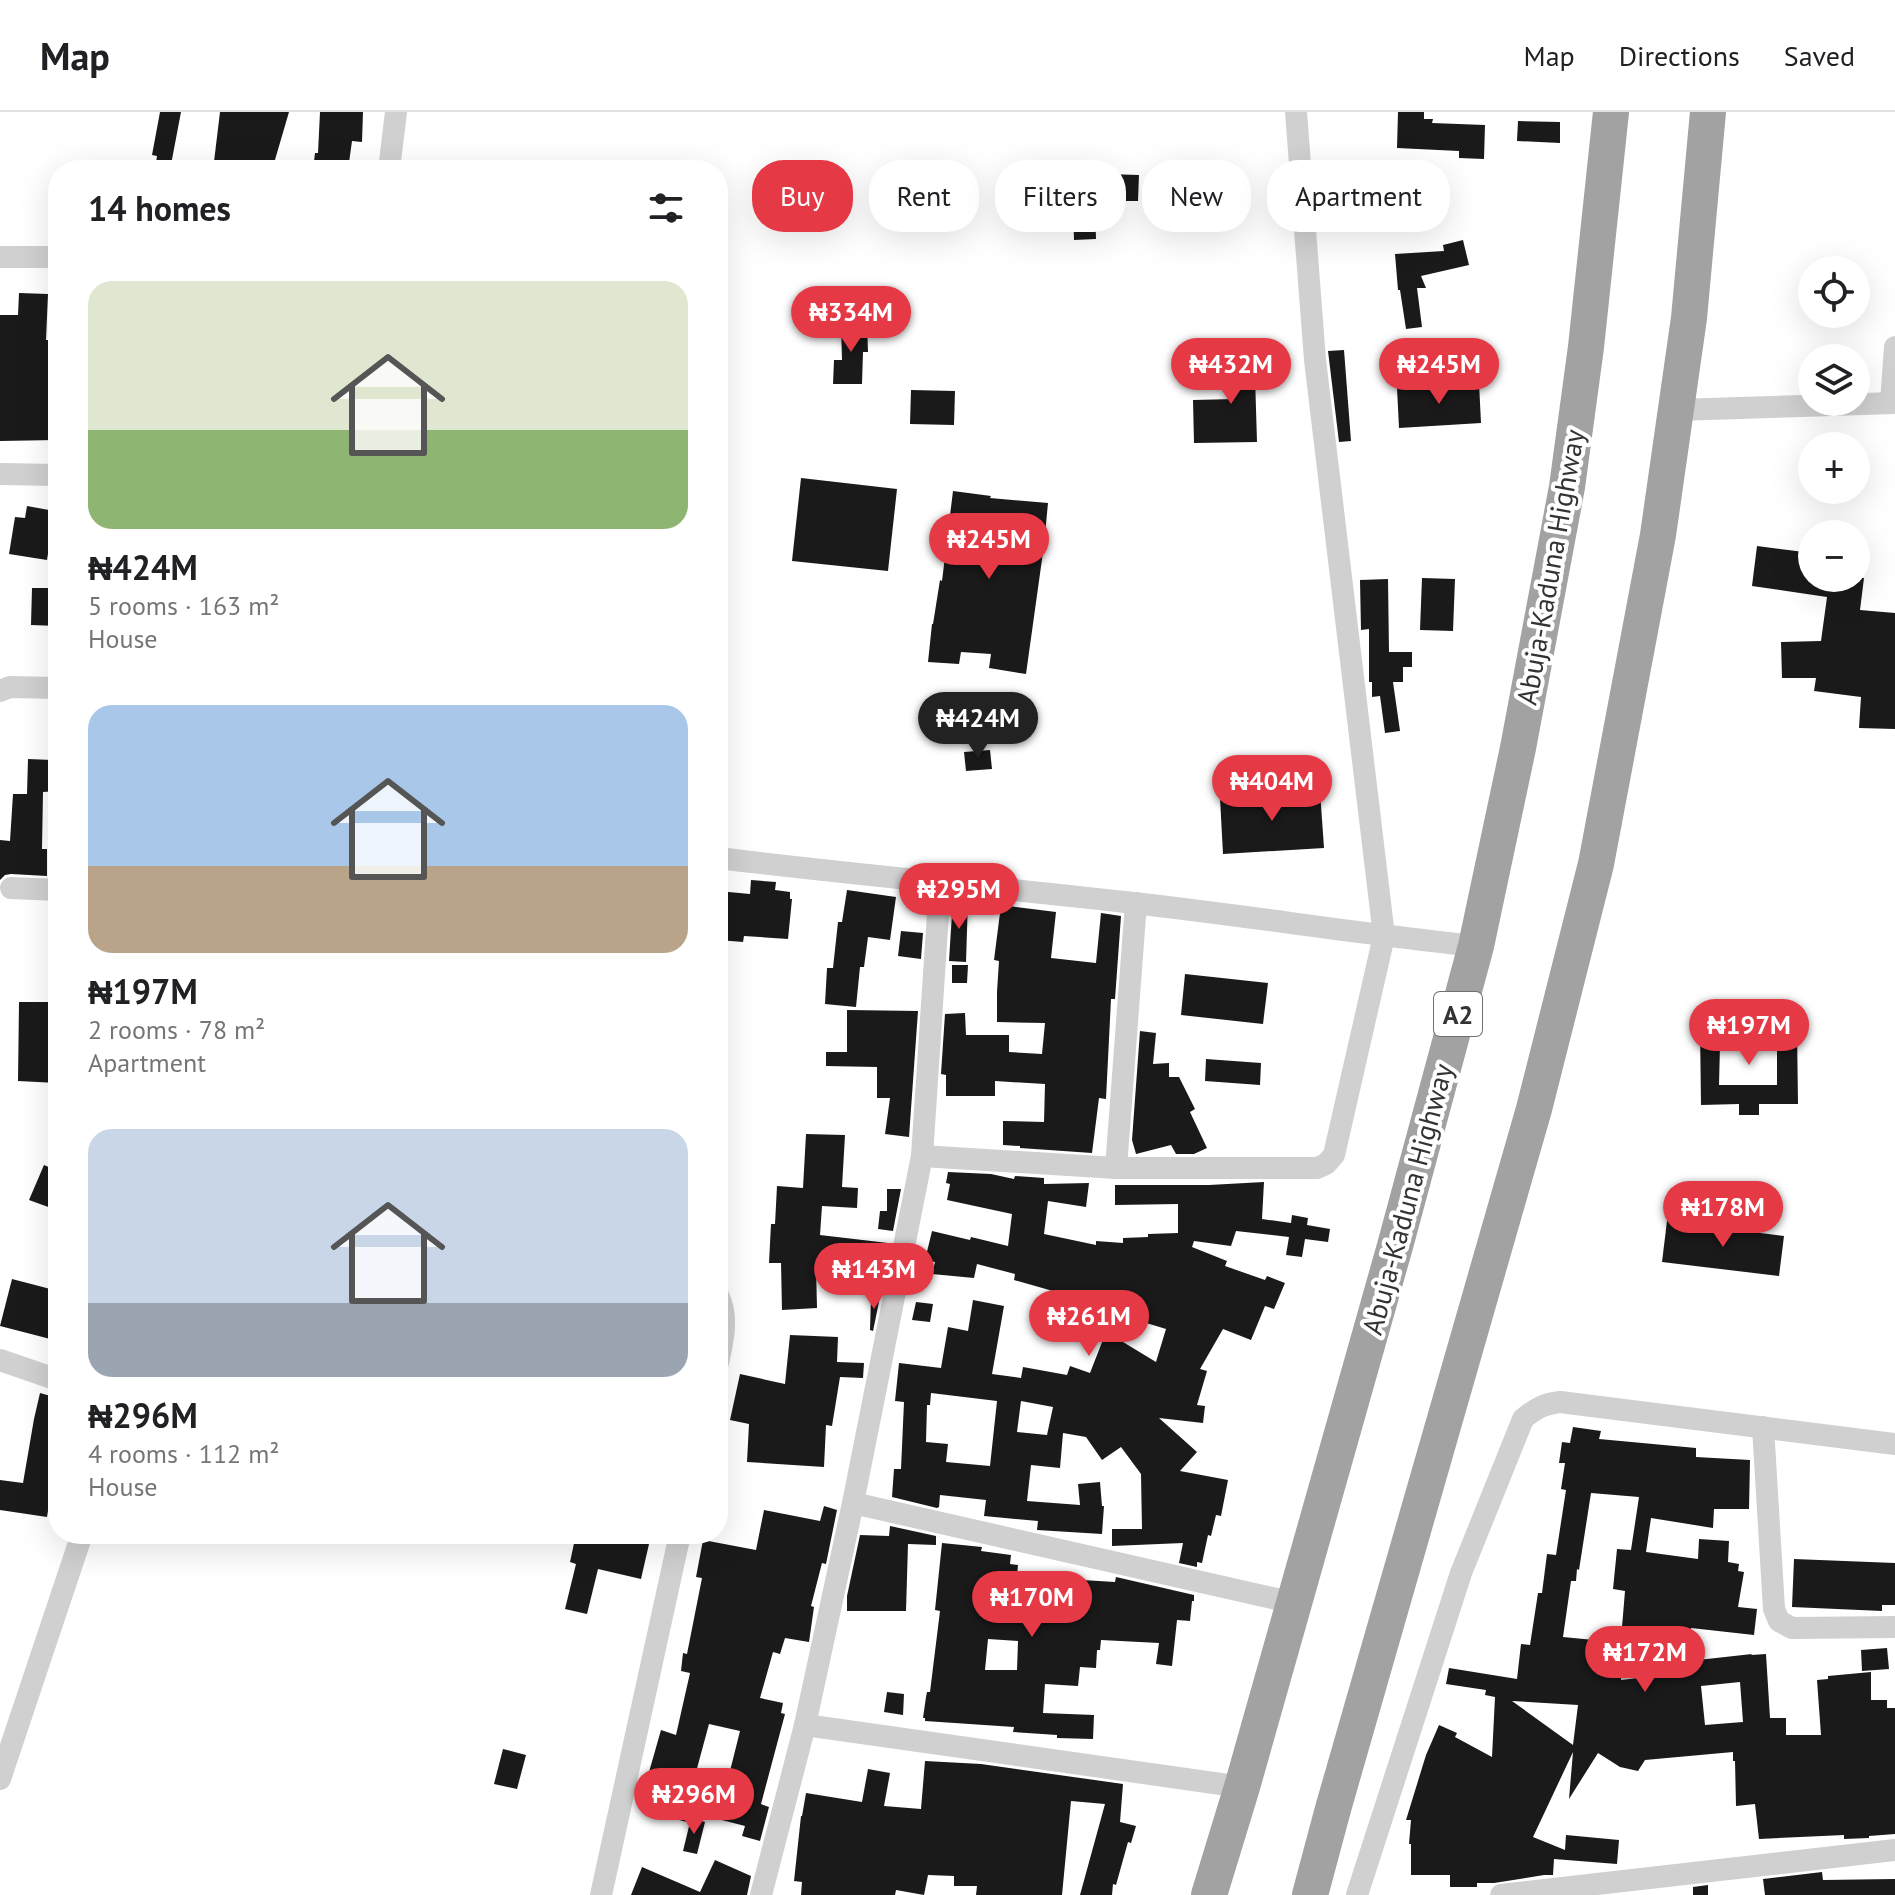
<!DOCTYPE html>
<meta charset="utf-8">
<style>
:root{--surface:#fff;--page:#f2f2f2;--text:#202124;--muted:#757577;--line:#e0e0e0;--accent:#e63946}
body{margin:0;font-family:"PT Sans",sans-serif;background:var(--page);color:var(--text);height:100vh;display:flex;flex-direction:column;font-size:30px;white-space:nowrap}
*{box-sizing:border-box;margin:0}
p{font-size:26px;color:var(--muted)}
.icon{flex:none;width:44px;height:44px;fill:none;stroke:currentColor;stroke-width:2;stroke-linecap:round;stroke-linejoin:round}
.map{position:relative;flex:1;overflow:hidden}
.drawer{position:absolute;left:48px;top:48px;width:680px;height:1384px;display:flex;flex-direction:column;background:var(--surface);border-radius:32px;box-shadow:0 8px 32px #0002}
.drawer>*{flex:none}
.banner{position:absolute;left:752px;top:48px;width:760px;height:72px;display:flex;gap:16px}
.tools{position:absolute;left:1798px;top:144px;display:grid;gap:16px}
.tools a{display:grid;place-items:center;width:72px;height:72px;border-radius:50%;background:var(--surface);box-shadow:0 8px 32px #0002;font-size:40px}
.price{position:absolute;translate:-50% -68px;padding:0 18px;border-radius:28px;background:var(--accent);color:#fff;font-size:26px;line-height:52px;filter:drop-shadow(0 2px 4px #0008)}
.price::after{content:'';position:absolute;left:50%;top:48px;width:24px;height:18px;margin-left:-12px;background:inherit;clip-path:polygon(0 0,100% 0,50% 100%)}
.price.current{background:#222;color:#fff}
ul{padding:0;list-style:none}
li{display:grid;align-content:center;gap:16px;height:424px;padding:0 40px}
li span{display:grid;place-items:center;height:248px;border-radius:24px;color:#555}
li>.icon{margin-inline-start:auto}
span .icon{width:144px;height:144px;fill:#fffc;stroke-width:1}
li b{font-size:34px}
h2{display:flex;justify-content:space-between;align-items:center;height:96px;padding:0 40px;font-size:34px}
.chip{padding:0 28px;border-radius:32px;background:var(--surface);box-shadow:0 8px 32px #0002;font-size:28px;line-height:72px}
.chip.current{background:var(--accent);color:#fff}
header{display:flex;align-items:center;gap:48px;box-sizing:border-box;height:112px;padding:0 40px;background:var(--surface);border-bottom:2px solid var(--line)}
header strong{font-size:38px}
nav{display:flex;gap:44px;margin-inline-start:auto;font-size:28px}
.map>svg:first-child{display:block}
.building{fill:#1a1a1a;fill-rule:evenodd}
.lines{fill:none;stroke-linecap:round;stroke-linejoin:round}
.minor{stroke:#d0d0d0;stroke-width:22}
.trunk{stroke:#a2a2a2;stroke-width:36}
.labels{text-anchor:middle;dominant-baseline:central;stroke-width:8;stroke-linejoin:round;paint-order:stroke}
.shield{fill:#fff;stroke:#707070;stroke-width:2}
.shield-label{font-size:26px;font-weight:bold;fill:#333}
.street-label{font-size:28px;fill:#333;stroke:#fff}
</style>
<header>
<strong>Map</strong>
<nav><a>Map</a><a>Directions</a><a>Saved</a></nav>
</header>
<div class="map">
<svg width="1895" height="1783" viewBox="0 0 1895 1783">
<rect width="100%" height="100%" fill="#fff"/>
<g class="building">
<polygon points="160,0 181,0 170,58 155,58 157,44 152,43"/>
<polygon points="220,0 289,0 272,58 213,58"/>
<polygon points="320,0 363,0 362,30 352,29 348,58 313,58 315,41 318,41"/>
<polygon points="1398,0 1424,0 1424,7 1433,7 1432,11 1485,13 1484,47 1459,46 1459,39 1397,36"/>
<polygon points="1518,9 1560,10 1560,31 1517,29"/>
<polygon points="1107,62 1139,63 1138,89 1106,89"/>
<polygon points="1073,95 1095,95 1096,127 1074,128"/>
<polygon points="1463,128 1469,153 1421,164 1426,176 1417,176 1422,215 1406,217 1400,178 1398,178 1395,142 1444,139 1443,133"/>
<polygon points="19,181 48,182 46,228 57,228 55,258 56,328 0,329 0,203 18,203"/>
<polygon points="867,211 868,240 863,240 862,272 833,272 834,248 842,248 841,212"/>
<polygon points="1233,231 1254,231 1257,330 1194,331 1193,288 1234,287"/>
<polygon points="1344,238 1351,329 1339,330 1328,239"/>
<polygon points="1479,271 1481,311 1399,316 1397,276"/>
<polygon points="911,278 955,279 954,313 910,312"/>
<polygon points="801,366 897,377 888,459 792,449"/>
<polygon points="953,379 991,384 990,386 1048,391 1044,433 1026,562 989,556 991,542 961,540 959,552 928,550 932,512 933,512 940,468 942,469"/>
<polygon points="27,394 49,398 48,404 54,405 47,448 9,442 15,405 25,406"/>
<polygon points="1757,434 1812,441 1812,466 1864,466 1860,498 1895,501 1895,617 1859,616 1861,585 1814,579 1816,566 1782,566 1781,530 1821,529 1827,485 1752,474"/>
<polygon points="1422,466 1455,467 1453,519 1420,518"/>
<polygon points="1388,467 1389,540 1412,540 1412,555 1403,555 1403,570 1393,570 1400,619 1385,621 1380,584 1372,585 1372,570 1369,570 1369,517 1361,518 1360,468"/>
<polygon points="32,476 58,476 58,514 31,513"/>
<polygon points="990,638 992,657 966,659 964,640"/>
<polygon points="28,647 52,648 52,650 58,650 58,679 43,680 42,737 47,737 47,764 11,762 5,763 0,768 0,728 10,729 13,682 27,682"/>
<polygon points="1320,679 1324,736 1223,742 1220,686"/>
<polygon points="751,768 776,770 775,778 790,780 790,787 792,787 788,827 744,824 743,830 718,828 718,779 750,782"/>
<polygon points="847,778 896,785 890,828 868,825 864,855 860,855 856,895 825,892 827,856 833,856 838,810 842,810"/>
<polygon points="953,786 968,787 966,850 949,849"/>
<polygon points="1001,793 1056,800 1051,846 1096,851 1101,801 1121,804 1115,887 1111,887 1106,987 1099,986 1092,1041 1020,1036 1020,1034 1003,1033 1003,1009 1044,1010 1045,972 995,969 995,984 946,984 946,963 941,962 945,902 965,901 966,923 1009,923 1009,940 1042,942 1045,911 997,910 997,880 999,849 994,848"/>
<polygon points="901,819 923,821 921,847 898,844"/>
<polygon points="952,853 968,853 967,871 952,871"/>
<polygon points="1185,862 1268,871 1263,912 1181,903"/>
<polygon points="19,890 52,890 51,951 58,952 57,971 18,969"/>
<polygon points="847,898 918,899 909,1025 885,1022 890,986 877,986 877,955 826,954 826,940 847,940"/>
<path d="M1797,915L1798,992H1759V1003H1739V992L1701,993L1700,916ZM1720,933L1777,934V973H1719Z"/>
<polygon points="1140,919 1156,921 1153,952 1169,951 1169,965 1179,965 1195,997 1190,1000 1207,1036 1194,1042 1176,1042 1171,1033 1136,1042 1132,1028"/>
<polygon points="1206,947 1261,951 1260,973 1205,969"/>
<polygon points="806,1022 845,1023 842,1075 858,1076 857,1096 822,1094 820,1123 888,1131 885,1156 885,1158 838,1154 838,1155 816,1154 817,1196 782,1198 781,1151 769,1151 771,1112 775,1112 777,1074 803,1076"/>
<polygon points="44,1053 58,1059 58,1079 51,1096 29,1088"/>
<path d="M948,1060L991,1062L1014,1067L1015,1064L1044,1066V1072L1089,1071L1086,1095L1048,1089L1044,1122L1096,1133V1129L1123,1131V1126L1148,1125V1122L1178,1121V1092L1115,1093V1073H1209L1264,1070L1262,1107L1291,1111L1292,1103L1308,1106L1307,1113L1330,1117L1328,1130L1305,1127L1302,1145L1286,1143L1289,1125L1236,1119L1231,1134L1194,1129L1192,1135L1227,1149L1225,1154L1265,1168L1267,1164L1285,1171L1274,1197L1265,1194L1251,1228L1223,1217L1200,1257L1207,1259L1197,1293L1205,1294L1203,1311L1159,1306L1197,1340L1180,1359L1228,1368L1221,1404L1216,1403L1211,1424L1208,1423L1202,1451L1197,1450V1455L1179,1451L1183,1431L1112,1434V1417H1142L1141,1362L1121,1335L1102,1348L1086,1325L1063,1321L1060,1356L1031,1353L1027,1389L1080,1393L1078,1372L1100,1370L1102,1394H1104L1102,1422L1037,1418L1038,1409L984,1404L986,1388L940,1383L939,1395L937,1396L892,1385L894,1357H901L904,1290L895,1289L899,1251L941,1256L948,1215L968,1219L973,1188L1004,1194L992,1262L1021,1266L1023,1255L1067,1263L1070,1254L1090,1261L1106,1220L1096,1217L1102,1193L1014,1168L1015,1162L977,1152L974,1166L932,1162L935,1150L925,1148L932,1119L970,1128L971,1125L1008,1134L1012,1102L947,1088L950,1072L946,1071ZM1130,1206L1166,1217L1156,1250L1123,1230ZM931,1281L997,1289L990,1354L946,1350L948,1332L926,1330L927,1293H930ZM1021,1289L1053,1295L1047,1323L1017,1320Z"/>
<polygon points="887,1077 901,1077 893,1119 878,1117 880,1099 887,1099"/>
<polygon points="1667,1109 1784,1124 1779,1164 1662,1150"/>
<polygon points="12,1167 58,1179 58,1229 0,1214"/>
<polygon points="871,1185 880,1185 873,1219 870,1218"/>
<polygon points="916,1190 933,1192 930,1210 912,1208"/>
<polygon points="790,1223 838,1225 837,1250 864,1251 863,1266 840,1265 832,1314 826,1313 824,1355 747,1350 749,1312 730,1308 740,1262 785,1272"/>
<polygon points="40,1281 58,1286 58,1348 56,1361 54,1361 47,1405 0,1398 0,1368 23,1371 34,1307"/>
<path d="M1573,1315L1601,1319L1599,1327L1696,1336V1345L1750,1348L1749,1397H1714L1713,1416L1651,1406L1646,1440L1698,1447L1699,1427L1729,1429L1728,1450L1739,1452L1738,1459L1744,1460L1738,1495L1757,1497L1754,1523L1691,1516L1690,1531L1621,1527L1625,1479L1613,1477L1617,1437L1631,1438L1639,1385L1591,1381L1579,1458L1577,1457L1576,1469H1571L1563,1525L1625,1531L1621,1568L1681,1561L1680,1550L1752,1542L1751,1543L1766,1542L1770,1606H1786V1623H1821L1817,1568L1828,1567V1564L1871,1560V1588H1887V1596H1895V1722L1869,1724V1726L1844,1727V1723L1759,1727L1755,1692L1736,1694L1735,1649H1733V1640L1645,1648L1638,1659L1620,1655L1598,1641L1569,1687L1573,1640L1533,1725L1565,1738L1566,1723L1619,1728L1617,1752L1554,1747L1553,1763H1544L1494,1771H1477V1775H1450V1763H1411V1732H1409L1411,1708H1406L1426,1643L1439,1613L1457,1621L1455,1625L1492,1645L1495,1585L1485,1583L1486,1578L1446,1572L1449,1556L1517,1567L1521,1532L1530,1533L1538,1481H1542L1547,1442L1556,1443L1566,1378L1561,1377L1565,1351H1559L1562,1330L1570,1331ZM1740,1570L1743,1610L1705,1613L1701,1574ZM1512,1589L1578,1593L1573,1633Z"/>
<polygon points="824,1394 837,1398 826,1452 822,1451 811,1494 814,1495 809,1530 785,1526 780,1542 773,1540 760,1586 783,1591 781,1601 785,1602 761,1692 769,1695 760,1729 742,1724 745,1714 718,1707 740,1619 709,1612 692,1675 696,1676 687,1710 648,1700 658,1662 649,1660 661,1618 676,1623 690,1561 681,1559 683,1541 687,1542 702,1466 696,1465 703,1428 756,1438 764,1398 820,1409"/>
<polygon points="890,1414 936,1424 936,1433 908,1432 906,1499 847,1499 847,1484 860,1423 889,1424"/>
<polygon points="576,1422 619,1422 618,1425 649,1432 641,1467 598,1457 587,1502 565,1497 576,1452 570,1450"/>
<path d="M942,1431L982,1435L981,1439L1011,1443L1010,1452L1018,1453L1017,1464L1115,1470L1116,1465L1194,1483V1489H1192L1190,1509L1177,1508L1172,1554L1156,1552L1159,1531L1101,1528L1100,1538H1097L1096,1556L1080,1555L1078,1574L1045,1572L1043,1601L1094,1603L1093,1627L1057,1626V1623L1013,1620L1014,1615L925,1609V1606H923L926,1585L927,1580H930L940,1499L935,1498ZM988,1527L1018,1529L1017,1558H985Z"/>
<polygon points="1794,1447 1895,1451 1895,1493 1882,1493 1882,1499 1792,1495"/>
<polygon points="1887,1536 1889,1557 1862,1559 1861,1538"/>
<polygon points="887,1580 904,1582 903,1603 884,1600"/>
<polygon points="503,1637 526,1643 517,1677 494,1672"/>
<polygon points="925,1649 981,1652 1123,1672 1120,1710 1136,1714 1131,1731 1128,1730 1116,1773 1113,1772 1112,1783 1080,1783 1105,1692 1071,1689 1062,1783 976,1783 977,1774 954,1774 954,1764 928,1763 924,1783 896,1778 895,1783 801,1783 802,1770 794,1769 801,1704 802,1704 806,1681 862,1690 868,1657 890,1661 884,1694 921,1697"/>
<polygon points="691,1706 705,1710 697,1742 683,1739"/>
<polygon points="715,1748 751,1764 747,1783 631,1783 642,1755 700,1780"/>
<polygon points="1822,1760 1823,1768 1895,1767 1895,1783 1765,1783 1763,1767"/>
<polygon points="1708,1773 1708,1783 1693,1783 1693,1775"/>
</g>
<g class="lines">
<g class="minor">
<polyline points="389,58 396,0"/>
<polyline points="0,145 58,145"/>
<polyline points="1891,291 1895,235"/>
<polyline points="1676,298 1895,291"/>
<polyline points="0,362 58,363"/>
<polyline points="0,579 10,575 58,576"/>
<path d="M718,746C856,763 995,775 1134,791C1248,804 1362,822 1476,834"/>
<polyline points="11,776 58,778"/>
<polyline points="922,1044 1116,1056 1317,1056 1326,1052 1334,1043 1384,824 1315,248 1296,0"/>
<polyline points="1116,1056 1136,791"/>
<path d="M718,1183C729,1204 723,1228 718,1251"/>
<polyline points="0,1248 58,1268"/>
<polyline points="1763,1315 1774,1497 1779,1509 1792,1516 1895,1515"/>
<polyline points="853,1391 1294,1491"/>
<polyline points="805,1613 1242,1675"/>
<polyline points="0,1667 82,1422"/>
<polyline points="601,1783 680,1422"/>
<polyline points="761,1783 805,1613 853,1391 922,1044 940,771"/>
<path d="M1357,1783L1461,1461L1523,1307C1536,1296 1544,1292 1560,1290L1895,1332"/>
<polyline points="1501,1783 1895,1738"/>
</g>
<g class="trunk">
<polyline points="1209,1783 1242,1675 1395,1134 1476,834 1518,636 1567,375 1586,235 1611,0"/>
<polyline points="1310,1783 1333,1697 1534,997 1596,752 1658,423 1689,206 1708,0"/>
</g>
</g>
<g class="labels">
<rect class="shield" x="1434" y="880" width="48" height="44" rx="6"/>
<g class="shield-label">
<text x="1458" y="902">A2</text>
</g>
<g class="street-label">
<text transform="translate(1550 455) rotate(-80)">Abuja-Kaduna Highway</text>
<text transform="translate(1407 1087) rotate(-75)">Abuja-Kaduna Highway</text>
</g>
</g>
</svg>
<div class="tools">
<a><svg class="icon" aria-label="locate" viewBox="0 0 24 24"><circle cx="12" cy="12" r="6"/><path d="M12 2v4M12 18v4M2 12h4M18 12h4"/></svg></a>
<a><svg class="icon" aria-label="layers" viewBox="0 0 24 24"><path d="M12 4l9 5-9 5-9-5zM3 14l9 5 9-5"/></svg></a>
<a>+</a>
<a>−</a>
</div>
<b class="price" style="left:851px;top:242px">₦334M</b>
<b class="price" style="left:1231px;top:294px">₦432M</b>
<b class="price" style="left:1439px;top:294px">₦245M</b>
<b class="price" style="left:989px;top:469px">₦245M</b>
<b class="price current" style="left:978px;top:648px">₦424M</b>
<b class="price" style="left:1272px;top:711px">₦404M</b>
<b class="price" style="left:959px;top:819px">₦295M</b>
<b class="price" style="left:1749px;top:955px">₦197M</b>
<b class="price" style="left:1723px;top:1137px">₦178M</b>
<b class="price" style="left:874px;top:1199px">₦143M</b>
<b class="price" style="left:1089px;top:1246px">₦261M</b>
<b class="price" style="left:1032px;top:1527px">₦170M</b>
<b class="price" style="left:1645px;top:1582px">₦172M</b>
<b class="price" style="left:694px;top:1724px">₦296M</b>
<div class="banner">
<a class="chip current">Buy</a>
<a class="chip">Rent</a>
<a class="chip">Filters</a>
<a class="chip">New</a>
<a class="chip">Apartment</a>
</div>
<section class="drawer">
<h2>14 homes<svg class="icon" aria-label="filters" viewBox="0 0 24 24"><path d="M4 7h16M4 17h16"/><circle cx="9" cy="7" r="2"/><circle cx="15" cy="17" r="2"/></svg></h2>
<ul>
<li><span style="background:linear-gradient(#dfe7d0 60%,#8fb573 0)"><svg class="icon" aria-label="home" viewBox="0 0 24 24"><path d="M3 11l9-7 9 7M6 9v11h12V9"/></svg></span><div><b>₦424M</b><p>5 rooms · 163 m²</p><p>House</p></div></li>
<li><span style="background:linear-gradient(#a9c7e8 65%,#b9a48a 0)"><svg class="icon" aria-label="home" viewBox="0 0 24 24"><path d="M3 11l9-7 9 7M6 9v11h12V9"/></svg></span><div><b>₦197M</b><p>2 rooms · 78 m²</p><p>Apartment</p></div></li>
<li><span style="background:linear-gradient(#c9d6e8 70%,#9aa5b1 0)"><svg class="icon" aria-label="home" viewBox="0 0 24 24"><path d="M3 11l9-7 9 7M6 9v11h12V9"/></svg></span><div><b>₦296M</b><p>4 rooms · 112 m²</p><p>House</p></div></li>
</ul>
</section>
</div>
